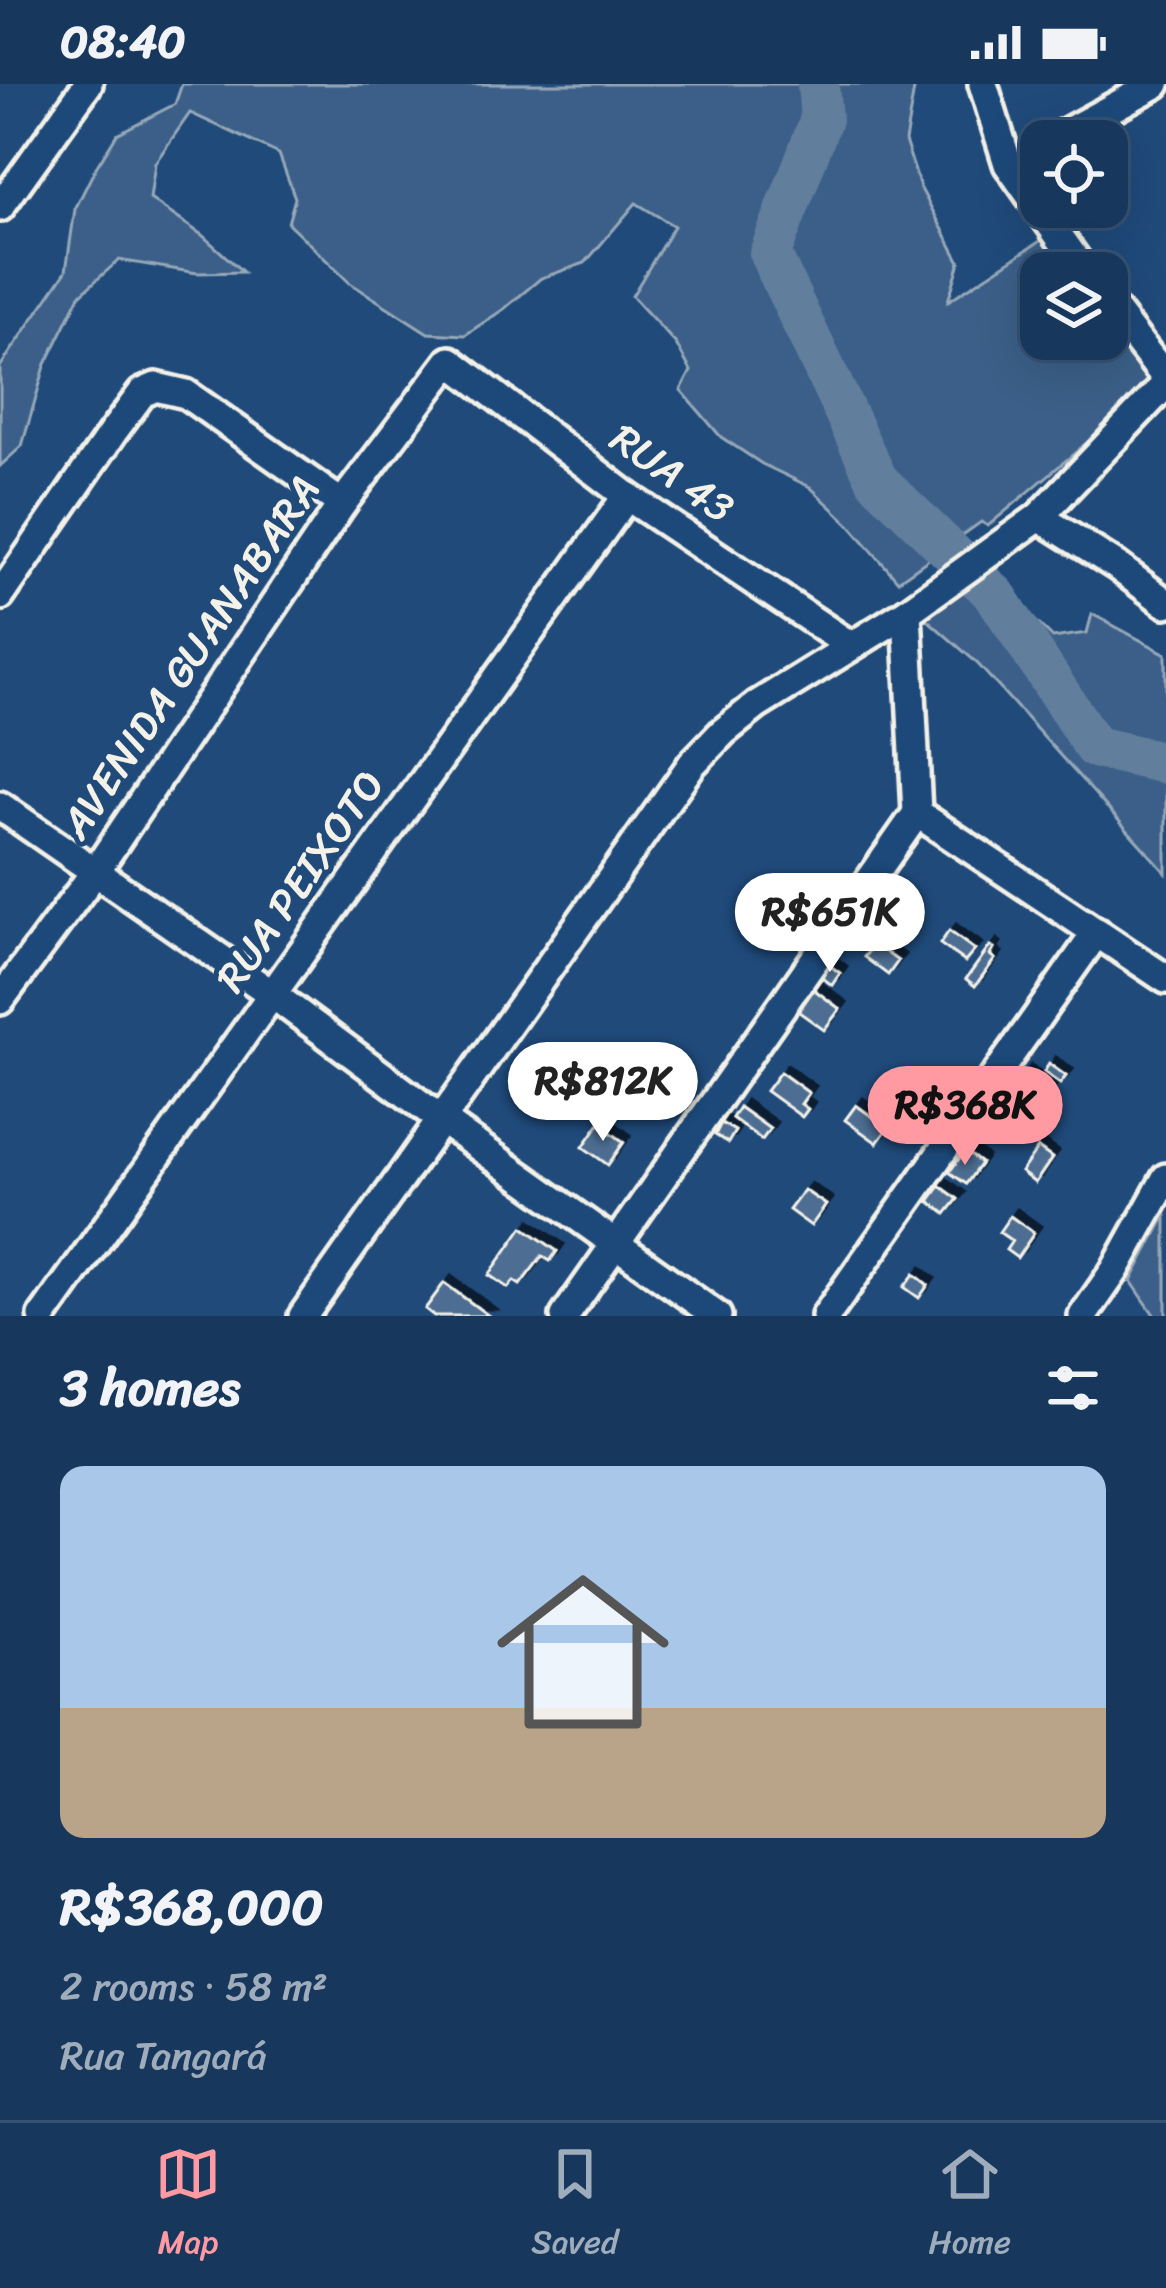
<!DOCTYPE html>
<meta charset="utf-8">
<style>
:root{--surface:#17385c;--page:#203f62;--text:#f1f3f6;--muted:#9eacbb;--line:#365272;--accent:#ff9aa2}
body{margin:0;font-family:Sriracha,sans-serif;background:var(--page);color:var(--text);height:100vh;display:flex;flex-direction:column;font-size:45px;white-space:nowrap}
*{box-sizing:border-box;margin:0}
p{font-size:39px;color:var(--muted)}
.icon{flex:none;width:66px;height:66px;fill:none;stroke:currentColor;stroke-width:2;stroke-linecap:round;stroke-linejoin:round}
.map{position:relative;height:1232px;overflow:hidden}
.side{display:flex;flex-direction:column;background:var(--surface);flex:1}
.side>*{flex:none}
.fabs{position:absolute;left:1020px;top:36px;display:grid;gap:24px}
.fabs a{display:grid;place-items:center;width:108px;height:108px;border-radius:24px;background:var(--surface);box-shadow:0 12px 48px #0002,0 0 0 3px var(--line);font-size:60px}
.price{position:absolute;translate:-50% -102px;padding:0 27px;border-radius:42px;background:#fff;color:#222;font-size:39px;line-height:78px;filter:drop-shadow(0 3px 6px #0008)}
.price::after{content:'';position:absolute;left:50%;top:72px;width:36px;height:27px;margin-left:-18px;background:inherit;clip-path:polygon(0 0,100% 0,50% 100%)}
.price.current{background:var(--accent);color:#111}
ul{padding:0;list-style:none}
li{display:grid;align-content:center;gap:24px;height:636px;padding:0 60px}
li span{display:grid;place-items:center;height:372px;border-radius:24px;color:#555}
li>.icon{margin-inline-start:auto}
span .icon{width:216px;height:216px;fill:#fffc;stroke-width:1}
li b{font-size:51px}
h2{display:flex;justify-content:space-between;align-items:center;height:144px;padding:0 60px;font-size:51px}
.status{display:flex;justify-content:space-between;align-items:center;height:84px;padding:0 60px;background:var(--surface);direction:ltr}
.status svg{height:33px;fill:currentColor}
.dock{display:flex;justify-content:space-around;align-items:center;height:168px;border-top:3px solid var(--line);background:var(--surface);font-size:33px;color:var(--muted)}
.dock a{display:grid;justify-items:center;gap:6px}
.dock .current{color:var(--accent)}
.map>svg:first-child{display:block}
.green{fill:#3a5f88;stroke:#97a8b8;stroke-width:3}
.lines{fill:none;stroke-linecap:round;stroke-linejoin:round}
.river{stroke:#627e9d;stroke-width:42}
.building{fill:#4d6e92;stroke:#f4f1e8;stroke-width:3;filter:url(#shadow)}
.minor-casing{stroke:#f4f1e8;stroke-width:36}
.minor{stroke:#1f4a7a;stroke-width:27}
.labels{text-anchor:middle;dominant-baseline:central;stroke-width:10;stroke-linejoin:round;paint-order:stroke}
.street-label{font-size:42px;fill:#f4f1e8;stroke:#1f4a7a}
</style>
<div class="status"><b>08:40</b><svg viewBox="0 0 49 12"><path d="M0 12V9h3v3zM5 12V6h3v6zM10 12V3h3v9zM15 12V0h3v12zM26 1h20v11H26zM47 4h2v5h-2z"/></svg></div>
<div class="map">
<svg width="1166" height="1232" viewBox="0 0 1166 1232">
<defs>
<filter id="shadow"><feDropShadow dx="7" dy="-7" stdDeviation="0" flood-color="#0009"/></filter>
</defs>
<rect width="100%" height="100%" fill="#1f4a7a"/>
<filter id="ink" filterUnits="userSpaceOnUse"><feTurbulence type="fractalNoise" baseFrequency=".00833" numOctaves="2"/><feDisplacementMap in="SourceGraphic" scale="24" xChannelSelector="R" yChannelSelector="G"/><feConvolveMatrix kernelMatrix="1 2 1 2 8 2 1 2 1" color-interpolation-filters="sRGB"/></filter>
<g filter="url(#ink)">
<g class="green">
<polygon points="182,0 915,0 905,57 920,103 960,178 948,217 1048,152 1076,189 1041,189 1041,255 1107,255 1107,231 1158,299 988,442 981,438 898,497 849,440 810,403 762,380 721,353 681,306 691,287 676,260 632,212 674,142 636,119 585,179 541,194 504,225 465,251 428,249 350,199 288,139 295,114 279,70 190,29 155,79 150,115 202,151 243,188 197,189 119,176 80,211 45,282 22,362 0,382 0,283 66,187 75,125 95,85 117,50 175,20"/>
<polygon points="969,504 1012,514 1053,554 1087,549 1092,530 1166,570 1166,789 976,578 922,531"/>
<polygon points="1166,1131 1166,1232 1155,1232 1131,1197"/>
</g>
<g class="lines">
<polyline class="river" points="818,0 821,35 770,170 877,396 996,512 1094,663 1166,679"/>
</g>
<g class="building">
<polygon points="949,847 975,866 965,878 940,860"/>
<polygon points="874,860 898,877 888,891 864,873"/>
<polygon points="990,862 994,865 990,871 995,875 975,902 966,895"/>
<polygon points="829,881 840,889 832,901 821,893"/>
<polygon points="808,901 840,925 824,946 792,923"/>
<polygon points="1049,980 1066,992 1060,1000 1044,988"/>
<polygon points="780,988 809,1009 801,1020 808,1025 802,1033 766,1007"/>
<polygon points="1024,988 1050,1007 1041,1019 1015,1000"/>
<polygon points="856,1021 888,1044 877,1059 845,1036"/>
<polygon points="739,1023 770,1045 762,1056 732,1034"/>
<polygon points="721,1039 735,1047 728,1059 715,1051"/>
<polygon points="599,1040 624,1058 608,1081 583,1063"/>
<polygon points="1038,1064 1052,1074 1035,1099 1021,1088"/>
<polygon points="965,1067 981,1079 966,1100 949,1088"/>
<polygon points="940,1102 958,1115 946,1130 929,1117"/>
<polygon points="804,1106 826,1121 811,1142 789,1126"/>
<polygon points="1010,1132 1034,1149 1017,1174 1006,1166 1012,1157 999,1148"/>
<polygon points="523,1143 557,1167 550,1177 542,1172 520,1201 514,1197 508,1204 489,1191"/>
<polygon points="914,1190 928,1201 919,1214 904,1203"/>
<polygon points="444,1199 489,1232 434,1232 425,1225"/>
</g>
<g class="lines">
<g class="minor-casing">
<g id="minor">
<polyline points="983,0 1008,80 1085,189"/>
<polyline points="1051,57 1156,0"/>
<polyline points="0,123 88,0"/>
<polyline points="1107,217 1166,294"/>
<polyline points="1039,433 1117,482 1166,519"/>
<polyline points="0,512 113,348 142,309 156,303 186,310 342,420"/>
<polyline points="907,528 917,729 1166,895"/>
<polyline points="0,722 272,910 443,1037 717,1232"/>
<polyline points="0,916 95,788 342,420 450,277 627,412 851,562"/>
<polyline points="43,1232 627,412"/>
<polyline points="303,1232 692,680 723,648 757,621 907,528 1039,433 1166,300"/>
<polyline points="565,1232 917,729"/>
<polyline points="826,1232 1097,848"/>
<polyline points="1083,1232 1115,1186 1166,1094"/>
</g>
</g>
<use href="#minor" class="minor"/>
</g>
</g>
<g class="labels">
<g class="street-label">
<text transform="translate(672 389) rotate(35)">RUA 43</text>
<text transform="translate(190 573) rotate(-56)">AVENIDA GUANABARA</text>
<text transform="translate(300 797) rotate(-55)">RUA PEIXOTO</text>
</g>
</g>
</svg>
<div class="fabs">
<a><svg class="icon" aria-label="locate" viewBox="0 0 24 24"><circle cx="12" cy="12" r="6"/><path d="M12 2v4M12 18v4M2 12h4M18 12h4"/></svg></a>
<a><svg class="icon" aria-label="layers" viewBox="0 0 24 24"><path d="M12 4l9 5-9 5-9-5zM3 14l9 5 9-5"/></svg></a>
</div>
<b class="price" style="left:830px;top:891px">R$651K</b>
<b class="price" style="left:603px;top:1060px">R$812K</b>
<b class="price current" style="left:965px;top:1084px">R$368K</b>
</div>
<section class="side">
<h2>3 homes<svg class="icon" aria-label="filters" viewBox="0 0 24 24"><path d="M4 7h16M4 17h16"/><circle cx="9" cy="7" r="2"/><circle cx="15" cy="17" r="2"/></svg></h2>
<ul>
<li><span style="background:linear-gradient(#a9c7e8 65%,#b9a48a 0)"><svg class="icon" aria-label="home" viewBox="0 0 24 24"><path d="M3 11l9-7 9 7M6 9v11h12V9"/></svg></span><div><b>R$368,000</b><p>2 rooms · 58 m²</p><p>Rua Tangará</p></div></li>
</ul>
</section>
<nav class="dock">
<a class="current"><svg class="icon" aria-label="map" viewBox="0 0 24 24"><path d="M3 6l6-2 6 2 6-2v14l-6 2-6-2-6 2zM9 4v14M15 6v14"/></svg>Map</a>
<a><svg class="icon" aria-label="saved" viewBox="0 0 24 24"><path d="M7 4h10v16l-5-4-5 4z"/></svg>Saved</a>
<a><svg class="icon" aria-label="home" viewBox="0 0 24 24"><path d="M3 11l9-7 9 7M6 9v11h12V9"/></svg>Home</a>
</nav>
